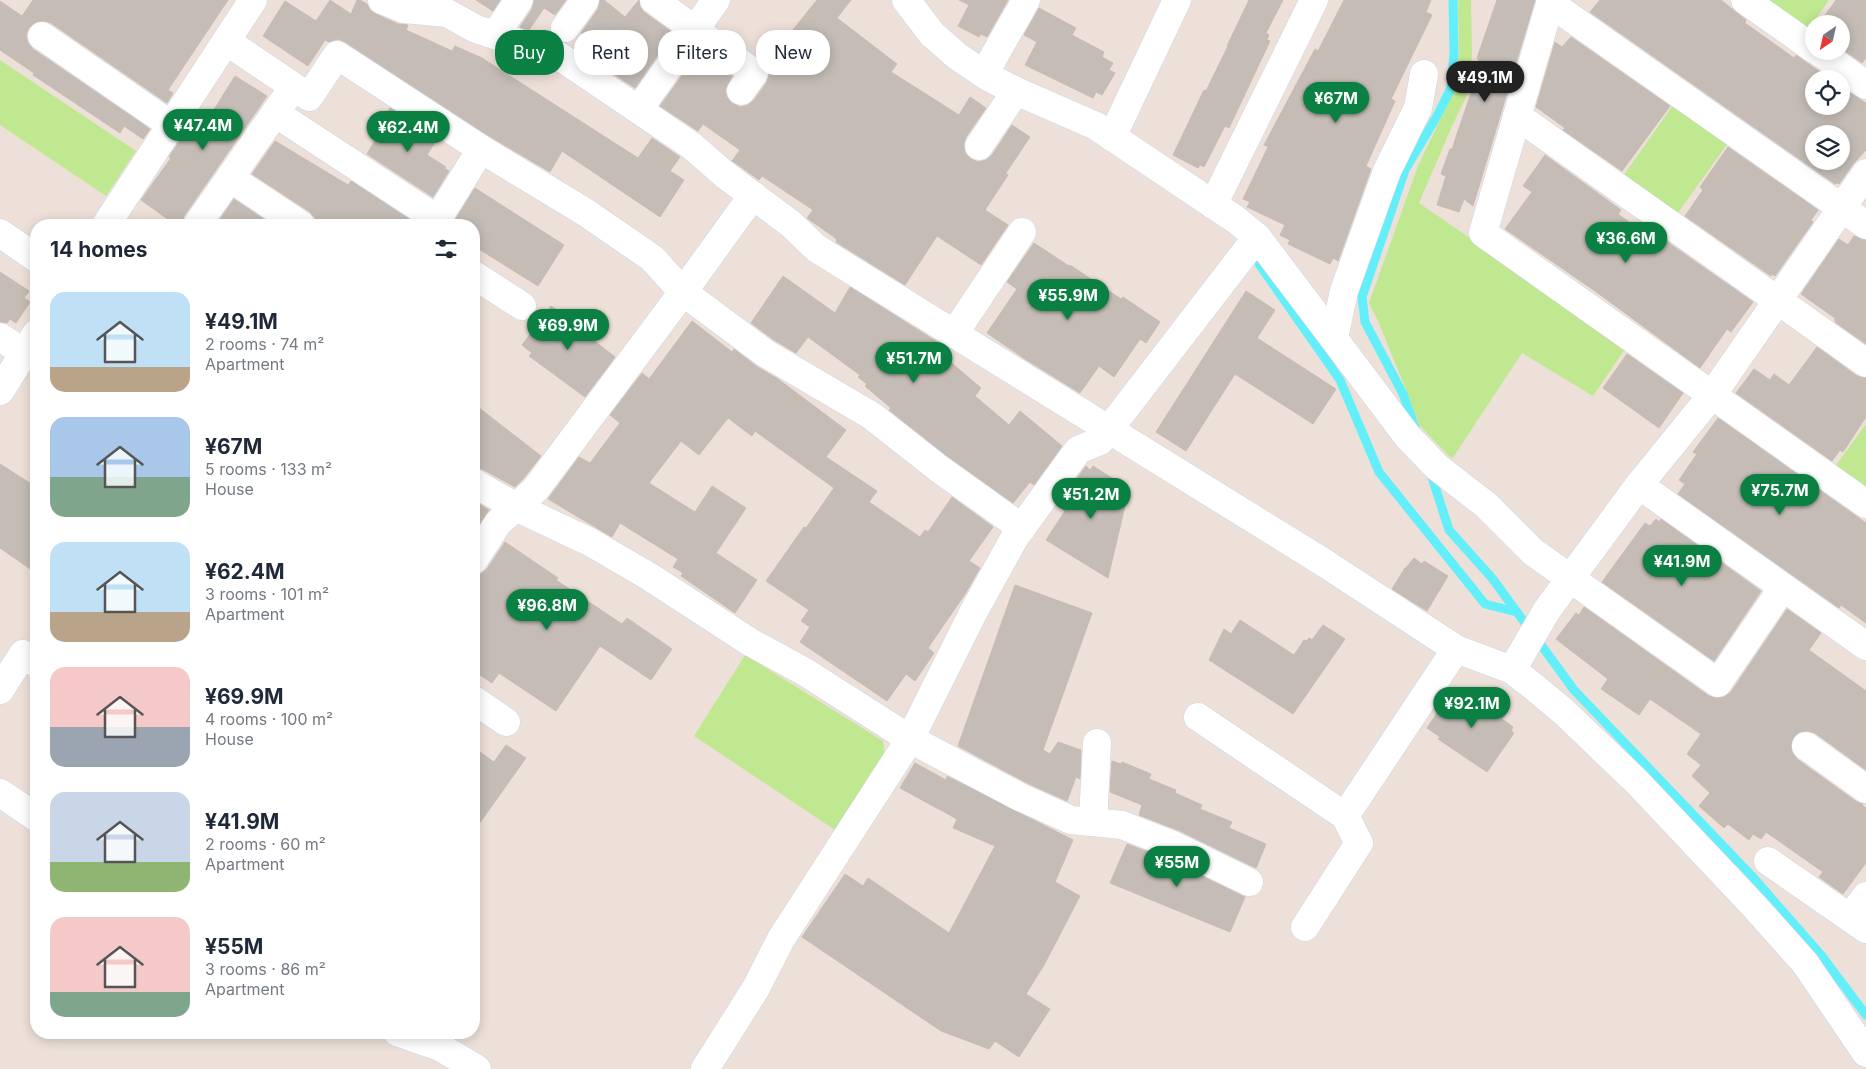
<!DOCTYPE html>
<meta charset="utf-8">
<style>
:root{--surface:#fff;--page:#f6f6f7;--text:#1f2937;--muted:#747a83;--accent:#0b8043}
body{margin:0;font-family:Inter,sans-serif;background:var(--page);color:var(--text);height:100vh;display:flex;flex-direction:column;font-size:19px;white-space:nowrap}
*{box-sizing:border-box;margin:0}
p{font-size:16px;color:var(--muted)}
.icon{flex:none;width:28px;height:28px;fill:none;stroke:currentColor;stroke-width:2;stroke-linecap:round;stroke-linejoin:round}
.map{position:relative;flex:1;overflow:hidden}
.sheet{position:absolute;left:30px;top:219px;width:450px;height:820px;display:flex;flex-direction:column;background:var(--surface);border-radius:20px;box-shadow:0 2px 12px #0003}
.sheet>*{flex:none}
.guide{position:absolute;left:495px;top:30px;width:475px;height:45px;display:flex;gap:10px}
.needle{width:32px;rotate:214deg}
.controls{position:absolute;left:1805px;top:15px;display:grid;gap:10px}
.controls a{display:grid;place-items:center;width:45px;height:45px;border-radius:50%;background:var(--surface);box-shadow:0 2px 12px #0003;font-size:25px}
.price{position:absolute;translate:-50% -42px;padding:0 11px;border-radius:18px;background:var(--accent);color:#fff;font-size:16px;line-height:32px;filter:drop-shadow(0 1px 2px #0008)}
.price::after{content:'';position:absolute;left:50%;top:30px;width:15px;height:11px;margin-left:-8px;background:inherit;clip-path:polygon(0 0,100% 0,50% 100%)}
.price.current{background:#222;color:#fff}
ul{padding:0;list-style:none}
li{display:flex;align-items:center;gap:15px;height:125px;padding:0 20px}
li span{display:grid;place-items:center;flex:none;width:140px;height:100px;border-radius:15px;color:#555}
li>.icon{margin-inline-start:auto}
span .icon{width:60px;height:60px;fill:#fffc;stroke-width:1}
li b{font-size:21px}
h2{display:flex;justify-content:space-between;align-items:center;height:60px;padding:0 20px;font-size:21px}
.chip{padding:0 18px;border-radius:20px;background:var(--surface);box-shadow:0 2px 12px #0003;font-size:18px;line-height:45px}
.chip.current{background:var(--accent);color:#fff}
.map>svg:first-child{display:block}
.green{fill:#c0e890}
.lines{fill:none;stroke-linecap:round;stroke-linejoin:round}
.stream{stroke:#62eff9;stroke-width:9}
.building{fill:#c4bcb5;stroke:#c8bcb3;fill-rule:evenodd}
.minor-casing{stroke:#ced6e3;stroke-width:29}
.minor{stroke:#fff;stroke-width:28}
</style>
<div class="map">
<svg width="1866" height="1069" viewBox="0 0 1866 1069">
<rect width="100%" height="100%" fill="#ede0d9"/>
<g class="green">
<polygon points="1458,0 1471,0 1472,54 1468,93 1453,124 1419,203 1627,346 1593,396 1522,353 1452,459 1419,425 1407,392 1378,321 1369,303 1418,166 1455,89 1459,53"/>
<polygon points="1760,0 1829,0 1806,33"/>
<polygon points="0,60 136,151 106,196 0,125"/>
<polygon points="1674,104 1728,143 1675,217 1621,179"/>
<polygon points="1866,424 1866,491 1834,468"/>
<polygon points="745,655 883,741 885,757 838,832 694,736"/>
</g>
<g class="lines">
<g class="stream">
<polyline points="1259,264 1340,380 1379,472 1485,604 1517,612"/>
<polyline points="1416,431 1403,394 1365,322 1362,297 1405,170 1437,116 1451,88 1454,53 1453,0"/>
<polyline points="1430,471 1449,530 1492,578 1574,690 1751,875 1821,955 1866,1015"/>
</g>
</g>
<g class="building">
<polygon points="33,0 228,0 168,90 173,93 167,103 51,23 44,21 36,22 29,28 26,35 28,43 33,49 150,129 143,139 124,126 120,133 33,75 34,73 0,50 0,1 22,16"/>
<polygon points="330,0 351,14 357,0 360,0 367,4 370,10 376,14 398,24 408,25 406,30 452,51 455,46 482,58 638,158 652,138 680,157 670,171 684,180 660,217 562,151 550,172 489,136 345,42 338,39 329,42 325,40 308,66 263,36 285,1 316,21"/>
<polygon points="476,0 500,0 493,11"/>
<polygon points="534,0 566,0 555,15 544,8 529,30 520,27 532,9"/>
<polygon points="600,0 604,0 625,17 639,0 640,7 644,12 673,33 635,88 579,51 588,39 581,33 598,9"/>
<polygon points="817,0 851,0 837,18 897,64 891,72 959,115 970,97 986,108 966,137 964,144 965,153 971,159 978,162 986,160 992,155 1012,125 1030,137 1006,173 1008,175 985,210 1008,225 981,265 937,236 905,285 836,242 837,240 834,237 807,218 813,210 762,176 759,180 734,162 732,161 740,150 703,124 698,131 660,106 699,52 732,76 725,90 727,97 732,103 740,107 748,105 754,100 767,82 769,75 796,35 792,31"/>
<polygon points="959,0 1008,0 987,37 981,34 979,37 958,26 969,5"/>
<polygon points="1249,0 1283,0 1266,33 1269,35 1267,40 1270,41 1229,128 1225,126 1204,167 1200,165 1198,168 1173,155 1204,90 1206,91 1228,46 1227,46"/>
<polygon points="1344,0 1431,0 1426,12 1432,15 1391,99 1395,101 1366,166 1371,169 1338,261 1333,258 1330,264 1288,244 1290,240 1280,235 1285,225 1247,207 1250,202 1243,199 1268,147 1264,145 1315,49 1318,51"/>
<polygon points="1497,0 1535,0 1473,206 1464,199 1459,212 1437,205 1446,176 1441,174 1450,149 1452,149 1475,81 1474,81 1477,72 1475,71 1479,59 1477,58"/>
<path d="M1600,0H1721L1746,20L1745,23L1794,58L1796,55L1830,79H1814V106H1841V87L1866,103V150L1853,164L1839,184L1837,183L1835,184L1590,12ZM1814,134H1841V161H1814Z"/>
<polygon points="1836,0 1866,0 1866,58 1862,63 1841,48 1841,24 1819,24"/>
<polygon points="1039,8 1076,28 1072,35 1104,52 1102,57 1113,63 1109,70 1115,73 1102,95 1096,92 1093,98 1025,65 1037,42 1024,35"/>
<polygon points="1571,37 1670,106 1622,171 1563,130 1565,128 1536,107 1555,42 1562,47"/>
<polygon points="235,76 267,96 184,216 182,225 176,225 141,200 171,158 169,157 200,110 210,116"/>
<polygon points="390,108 437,139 427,155 446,167 444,168 449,171 433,197 367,154 384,125 381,123"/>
<polygon points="275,141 348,185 351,181 418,225 326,225 315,218 310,212 252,174"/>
<polygon points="1728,147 1818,210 1811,220 1813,222 1775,276 1772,274 1771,276 1685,216 1703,190 1700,187"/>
<polygon points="1545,155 1621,210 1618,214 1662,246 1666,241 1753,302 1731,332 1727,329 1700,368 1595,291 1505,229 1532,192 1523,186"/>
<polygon points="475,188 564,245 538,286 474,246 474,225 452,225"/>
<polygon points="234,199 265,220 262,225 216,225"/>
<polygon points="1854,236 1866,240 1866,344 1835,322 1835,318 1801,294 1839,239 1848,245"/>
<polygon points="1034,243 1069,266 1070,265 1121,299 1123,297 1160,322 1146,343 1140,339 1114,377 1099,366 1080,393 1025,359 987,333 1017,289 1007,282"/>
<polygon points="0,272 29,291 24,298 30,302 16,323 10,319 7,323 0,322"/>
<polygon points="783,276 835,313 850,287 947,348 941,354 981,388 975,396 1009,425 1020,411 1062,446 1034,485 1030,482 1013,503 947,456 889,410 891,408 865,386 867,384 858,377 860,375 808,337 796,353 774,340 751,323"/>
<polygon points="1246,291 1275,310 1257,338 1336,389 1313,424 1235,374 1186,451 1156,432"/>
<polygon points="551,306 594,336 592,339 615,357 585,397 529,356 532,353 522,345"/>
<polygon points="692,321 732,352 734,349 756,366 778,379 846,430 826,457 877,491 869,502 920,537 925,530 928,532 952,497 993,527 969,561 980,568 965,594 928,648 934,653 915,681 906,674 887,701 800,642 810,627 801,621 809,610 766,581 804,527 806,528 834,488 755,431 752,436 728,418 699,455 681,441 649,483 695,512 712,486 746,508 716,553 757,580 735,613 681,576 683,573 673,567 678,559 620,523 612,537 548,499 579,457 590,463 620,423 610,415 642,373 649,379"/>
<polygon points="1817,347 1857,376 1866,378 1866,417 1843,452 1840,450 1832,461 1736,393 1754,369 1770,380 1774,374 1789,385"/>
<polygon points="1627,354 1683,393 1659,428 1603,388"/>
<polygon points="474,404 541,456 523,479 515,487 482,469 474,467"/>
<polygon points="1718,418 1866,523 1866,623 1841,605 1839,608 1678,494 1685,484 1679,480 1697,454 1693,452"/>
<polygon points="0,464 36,487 36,573 0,548"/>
<polygon points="1086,466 1090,470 1093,466 1129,489 1108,578 1046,540 1065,511 1058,505"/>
<polygon points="474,501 489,510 474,532"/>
<polygon points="1656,519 1659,522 1661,519 1761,591 1714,661 1602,582 1645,523 1650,526"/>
<polygon points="505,542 558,578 556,580 622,624 627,618 672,649 651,680 600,646 556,711 499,673 492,683 474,671 474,576 481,574 487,569"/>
<polygon points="1414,558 1422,564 1424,561 1448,576 1427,611 1392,589 1405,568 1406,568"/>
<polygon points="1015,585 1092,613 1043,750 1050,754 1058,742 1081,750 1080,779 1076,777 1067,801 1027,783 958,746"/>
<polygon points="1584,607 1709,696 1716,698 1724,697 1731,692 1787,609 1821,633 1809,650 1866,691 1866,770 1815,733 1808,731 1799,732 1794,737 1791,744 1792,752 1797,759 1857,802 1863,804 1862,805 1866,808 1866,863 1843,894 1819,877 1823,872 1766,832 1761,839 1753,834 1749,840 1728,824 1724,828 1699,806 1710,793 1692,776 1701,765 1687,754 1701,734 1650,699 1639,715 1601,689 1608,679 1556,639 1576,613 1579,615"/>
<polygon points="1240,620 1294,655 1304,640 1306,641 1309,638 1312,640 1323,625 1345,639 1293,714 1209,660 1224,629 1231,634"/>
<polygon points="1453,689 1469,700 1473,694 1505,715 1502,719 1513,727 1511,731 1514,733 1487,772 1438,739 1440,737 1427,728"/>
<polygon points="506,745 526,758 474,831 474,748 494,762"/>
<polygon points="1112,761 1121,764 1122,762 1151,774 1149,779 1176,790 1175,793 1202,805 1200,809 1232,822 1229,828 1266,844 1256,868 1180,831 1139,815 1142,805 1110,792"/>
<polygon points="915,763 946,780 947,776 1073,840 1055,882 1080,896 1044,965 1026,994 1050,1009 1019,1057 995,1041 989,1049 941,1031 802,937 845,874 863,886 868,878 949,933 995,846 953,828 957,819 900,788"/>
<polygon points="1127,844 1167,859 1245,897 1230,932 1110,883"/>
</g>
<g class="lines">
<g class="minor-casing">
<g id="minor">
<polyline points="382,0 404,9 447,13 476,29 559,56 692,146 724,174 791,224 816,248 1326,564 1456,649 1512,670 1534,687 1564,712 1637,782 1755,907 1805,963 1866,1053"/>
<polyline points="654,0 754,73 741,91"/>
<polyline points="906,0 932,34 957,56 988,77 1016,91 1096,126 1235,219 1257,237 1408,437 1437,467 1486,505 1533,552 1718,683 1783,587"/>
<polyline points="1551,0 1483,233 1866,504"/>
<polyline points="1745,0 1814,49"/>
<polyline points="1550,3 1866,225"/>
<polyline points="565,28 585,0"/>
<polyline points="495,35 519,0"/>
<polyline points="42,36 171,125"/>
<polyline points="226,41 309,97 337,55 481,149 585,212 652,258 683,292 765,353 872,416 938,468 1022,528"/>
<polyline points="1818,51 1866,85"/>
<polyline points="984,74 1026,0"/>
<polyline points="639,109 716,0"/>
<polyline points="275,113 437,219"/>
<polyline points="1517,116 1866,363"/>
<polyline points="1112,137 1177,0"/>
<polyline points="979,146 1016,91"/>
<polyline points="230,178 301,225"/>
<polyline points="1213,205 1314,0"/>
<polyline points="106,225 253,0"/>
<polyline points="197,225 285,99"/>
<polyline points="434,225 481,149"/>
<polyline points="0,233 36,258"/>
<polyline points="474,275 522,306"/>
<polyline points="954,334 1022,232"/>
<polyline points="0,337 24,353"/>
<polyline points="1334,338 1344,291 1387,171 1418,108 1424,74"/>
<polyline points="0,391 36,334"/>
<polyline points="474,483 516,507 590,542 650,577 750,642 805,672 910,739 1020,797 1071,820 1122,825 1173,845 1249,882"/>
<polyline points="1639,485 1866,646"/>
<polyline points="474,560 498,523 535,490 683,292 753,195"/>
<polyline points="1512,670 1547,610 1639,485 1712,395 1866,173"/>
<polyline points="0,690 23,654 36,663"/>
<polyline points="474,700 506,722"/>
<polyline points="1198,717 1345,816"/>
<polyline points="1806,746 1866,789"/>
<polyline points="0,793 36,817"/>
<polyline points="1093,822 1097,743"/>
<polyline points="1768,861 1866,929"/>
<polyline points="1850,918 1866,896"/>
<polyline points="1305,927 1359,843 1345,816 1456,649"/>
<polyline points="397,1032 440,1047 477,1069"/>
<polyline points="705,1069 756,988 781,939 910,739 974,611 1015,537 1078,450 1100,441 1257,237"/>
</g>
</g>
<use href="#minor" class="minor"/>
</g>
</svg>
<div class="controls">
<a><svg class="needle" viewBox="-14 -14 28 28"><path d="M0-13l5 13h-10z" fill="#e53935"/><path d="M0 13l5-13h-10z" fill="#747a83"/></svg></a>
<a><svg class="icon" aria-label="locate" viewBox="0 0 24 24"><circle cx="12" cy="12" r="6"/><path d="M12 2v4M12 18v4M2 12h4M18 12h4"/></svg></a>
<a><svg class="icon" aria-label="layers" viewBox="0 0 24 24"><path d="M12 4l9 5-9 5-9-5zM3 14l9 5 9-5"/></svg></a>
</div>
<b class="price current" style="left:1485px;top:103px">¥49.1M</b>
<b class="price" style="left:1336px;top:124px">¥67M</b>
<b class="price" style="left:203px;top:151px">¥47.4M</b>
<b class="price" style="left:408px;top:153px">¥62.4M</b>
<b class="price" style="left:1626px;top:264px">¥36.6M</b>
<b class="price" style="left:1068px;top:321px">¥55.9M</b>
<b class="price" style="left:568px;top:351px">¥69.9M</b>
<b class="price" style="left:914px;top:384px">¥51.7M</b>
<b class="price" style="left:1780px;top:516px">¥75.7M</b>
<b class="price" style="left:1091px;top:520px">¥51.2M</b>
<b class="price" style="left:1682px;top:587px">¥41.9M</b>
<b class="price" style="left:547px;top:631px">¥96.8M</b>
<b class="price" style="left:1472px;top:729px">¥92.1M</b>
<b class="price" style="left:1177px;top:888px">¥55M</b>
<div class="guide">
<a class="chip current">Buy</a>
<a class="chip">Rent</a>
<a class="chip">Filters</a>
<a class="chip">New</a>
</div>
<section class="sheet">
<h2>14 homes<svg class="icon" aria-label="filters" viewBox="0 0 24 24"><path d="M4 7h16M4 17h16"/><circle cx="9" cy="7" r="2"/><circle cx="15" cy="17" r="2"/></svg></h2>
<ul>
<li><span style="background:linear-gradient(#bfe0f5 75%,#b9a48a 0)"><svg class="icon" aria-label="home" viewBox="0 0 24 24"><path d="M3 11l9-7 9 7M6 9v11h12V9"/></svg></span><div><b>¥49.1M</b><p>2 rooms · 74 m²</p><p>Apartment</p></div></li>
<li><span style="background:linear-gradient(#a9c7e8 60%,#7fa58c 0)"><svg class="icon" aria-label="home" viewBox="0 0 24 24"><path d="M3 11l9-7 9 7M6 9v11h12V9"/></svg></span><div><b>¥67M</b><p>5 rooms · 133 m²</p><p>House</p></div></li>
<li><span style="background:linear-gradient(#bfe0f5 70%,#b9a48a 0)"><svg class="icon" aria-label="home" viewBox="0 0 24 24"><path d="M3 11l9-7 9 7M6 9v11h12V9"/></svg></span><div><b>¥62.4M</b><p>3 rooms · 101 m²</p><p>Apartment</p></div></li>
<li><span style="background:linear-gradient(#f6c9c9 60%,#9aa5b1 0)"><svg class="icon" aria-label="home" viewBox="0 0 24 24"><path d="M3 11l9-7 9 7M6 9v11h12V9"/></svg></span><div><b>¥69.9M</b><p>4 rooms · 100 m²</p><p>House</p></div></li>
<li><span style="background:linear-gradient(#c9d6e8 70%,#8fb573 0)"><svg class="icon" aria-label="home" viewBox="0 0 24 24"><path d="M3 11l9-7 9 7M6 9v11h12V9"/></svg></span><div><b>¥41.9M</b><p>2 rooms · 60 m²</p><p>Apartment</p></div></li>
<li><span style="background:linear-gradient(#f6c9c9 75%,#7fa58c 0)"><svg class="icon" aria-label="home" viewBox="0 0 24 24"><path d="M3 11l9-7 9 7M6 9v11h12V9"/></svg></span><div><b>¥55M</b><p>3 rooms · 86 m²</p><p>Apartment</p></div></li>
</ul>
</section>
</div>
